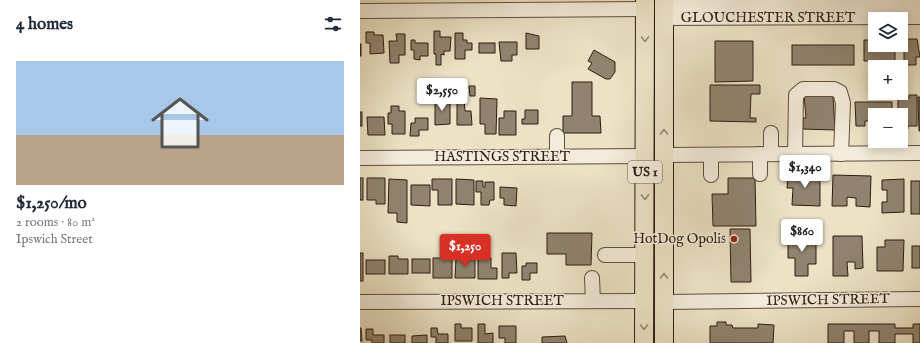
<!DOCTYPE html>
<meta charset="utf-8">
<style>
:root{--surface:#fff;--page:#f6f6f7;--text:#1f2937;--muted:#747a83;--line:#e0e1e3;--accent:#d93025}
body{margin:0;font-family:"IM FELL English",serif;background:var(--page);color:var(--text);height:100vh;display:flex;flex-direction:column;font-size:15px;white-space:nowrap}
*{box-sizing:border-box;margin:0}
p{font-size:13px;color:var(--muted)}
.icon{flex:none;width:22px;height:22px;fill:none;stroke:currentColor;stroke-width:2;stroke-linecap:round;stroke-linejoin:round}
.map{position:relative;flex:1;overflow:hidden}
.drawer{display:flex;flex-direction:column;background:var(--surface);width:360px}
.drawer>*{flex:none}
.buttons{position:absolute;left:508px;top:12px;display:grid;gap:8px}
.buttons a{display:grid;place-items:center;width:40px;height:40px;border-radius:0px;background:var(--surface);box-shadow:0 2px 10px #0003;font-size:20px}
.price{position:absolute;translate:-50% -34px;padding:0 9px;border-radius:4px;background:#fff;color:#222;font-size:13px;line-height:26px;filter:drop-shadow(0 1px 2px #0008)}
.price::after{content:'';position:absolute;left:50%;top:24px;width:12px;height:9px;margin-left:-6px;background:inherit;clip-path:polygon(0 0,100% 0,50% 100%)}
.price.on{background:var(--accent);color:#fff}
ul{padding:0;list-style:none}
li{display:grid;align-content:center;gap:8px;height:212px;padding:0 16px}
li+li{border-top:1px solid var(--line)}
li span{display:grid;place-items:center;height:124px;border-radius:0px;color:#555}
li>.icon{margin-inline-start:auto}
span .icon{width:72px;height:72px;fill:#fffc;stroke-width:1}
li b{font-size:17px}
h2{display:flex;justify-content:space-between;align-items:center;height:48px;padding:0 16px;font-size:17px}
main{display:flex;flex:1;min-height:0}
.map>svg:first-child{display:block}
.building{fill:#91836f;stroke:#2e1c10}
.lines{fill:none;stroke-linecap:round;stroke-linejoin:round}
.minor-casing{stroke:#5e4e3e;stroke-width:16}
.major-casing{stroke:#2e1c10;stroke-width:20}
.minor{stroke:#f3ecda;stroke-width:14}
.major{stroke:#ece2c6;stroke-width:18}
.oneway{stroke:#968974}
.poi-dot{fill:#8f2418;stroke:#f3ecda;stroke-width:1.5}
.labels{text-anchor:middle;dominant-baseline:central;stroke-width:3;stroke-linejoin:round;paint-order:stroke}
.shield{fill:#f3ecda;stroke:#695a4d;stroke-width:1}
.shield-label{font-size:13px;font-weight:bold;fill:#2e1c10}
.street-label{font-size:14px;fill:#2e1c10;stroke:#f3ecda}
.poi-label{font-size:14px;fill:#2e1c10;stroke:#f3ecda;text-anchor:end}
</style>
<main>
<section class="drawer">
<h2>4 homes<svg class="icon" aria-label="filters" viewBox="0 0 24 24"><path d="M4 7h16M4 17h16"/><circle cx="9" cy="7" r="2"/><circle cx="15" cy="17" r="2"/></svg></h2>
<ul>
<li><span style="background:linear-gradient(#a9c7e8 60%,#b9a48a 0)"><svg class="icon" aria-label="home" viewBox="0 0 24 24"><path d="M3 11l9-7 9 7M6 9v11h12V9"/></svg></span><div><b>$1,250/mo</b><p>2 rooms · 80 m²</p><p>Ipswich Street</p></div></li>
</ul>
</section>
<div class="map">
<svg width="560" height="343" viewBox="0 0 560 343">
<rect width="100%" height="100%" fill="#ece2c6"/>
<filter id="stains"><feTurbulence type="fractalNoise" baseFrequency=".005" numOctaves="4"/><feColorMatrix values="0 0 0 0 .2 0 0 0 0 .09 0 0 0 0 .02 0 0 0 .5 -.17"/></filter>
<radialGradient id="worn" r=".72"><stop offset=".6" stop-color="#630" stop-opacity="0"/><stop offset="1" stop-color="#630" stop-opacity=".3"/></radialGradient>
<g class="building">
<polygon points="74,31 80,31 80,37 91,37 90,51 84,51 84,55 81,54 81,65 76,65 76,54 74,54"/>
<polygon points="6,32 14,32 14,35 23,35 24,53 10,54 10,43 6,43"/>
<polygon points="95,33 103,33 103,40 107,40 107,43 112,43 112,50 105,50 105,59 95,59"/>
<polygon points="166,33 179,36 179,49 166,49"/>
<polygon points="36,34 45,34 45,55 39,55 39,63 30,63 29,41 37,41"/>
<polygon points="544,39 557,39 560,57 556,57 556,65 544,65"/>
<polygon points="51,40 55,40 55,43 68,43 68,56 60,56 60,60 54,59 54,50 51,50"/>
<polygon points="504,40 515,40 515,45 535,45 535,61 504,61"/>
<polygon points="355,41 393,41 393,81 355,82"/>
<polygon points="139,42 157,42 157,55 152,55 152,61 141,61"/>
<rect x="119" y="43" width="16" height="10"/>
<rect x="0" y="44" width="1" height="12"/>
<rect x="432" y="45" width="62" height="20"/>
<polygon points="234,50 255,62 255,72 250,79 246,79 228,69 232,63 228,61"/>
<polygon points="212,82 232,82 232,116 240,116 241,133 203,133 203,116 212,116"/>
<polygon points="350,85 400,85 400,94 391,94 390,118 396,118 396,122 350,121"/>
<polygon points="109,86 115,86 115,96 110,96"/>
<polygon points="444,95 473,96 475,130 443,129 443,118 446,118"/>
<polygon points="549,95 557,95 557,126 548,126 548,129 541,129 541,115 538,115 538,98 549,98"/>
<polygon points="558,97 560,97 560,131 559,131"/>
<polygon points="97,98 104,98 105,111 111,111 112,125 97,125"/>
<polygon points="120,98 137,99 136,134 125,134 125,124 120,124"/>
<polygon points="75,100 90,100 90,124 75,125"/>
<polygon points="495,102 532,102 532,115 515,115 515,128 509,128 509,121 505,121 505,126 496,126"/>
<polygon points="31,106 39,106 39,111 45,111 45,134 32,134 32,124 28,124 28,113 31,113"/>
<polygon points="165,110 178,110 178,124 162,124 162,119 165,119"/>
<polygon points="144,111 156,111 156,135 139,135 139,118 144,118"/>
<rect x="0" y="112" width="2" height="14"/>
<polygon points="7,117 24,117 25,135 8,135"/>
<polygon points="55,118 68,118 68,130 59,130 59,136 50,136 51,123 55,123"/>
<polygon points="428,173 460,174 460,206 432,205 433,188 427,188"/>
<polygon points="473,175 511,176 510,207 496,206 496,198 487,197 487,206 472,206"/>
<rect x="0" y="178" width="3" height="22"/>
<polygon points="7,178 25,178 25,204 16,204 16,200 7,200"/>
<polygon points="368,178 395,178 396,226 353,226 352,194 368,194"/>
<polygon points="29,179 47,180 47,223 37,222 37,213 28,213"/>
<polygon points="72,179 92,179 92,205 78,205 78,190 72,190"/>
<polygon points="96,179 114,180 114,205 96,204"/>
<polygon points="544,179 544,212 522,213 522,202 527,202 527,190 522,190 522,180"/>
<polygon points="116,181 123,181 123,187 125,187 125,182 134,182 134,200 130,200 129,205 121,205 121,192 116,192"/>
<rect x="551" y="181" width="9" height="33"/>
<polygon points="51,185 70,185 70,206 51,205"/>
<polygon points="140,187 157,188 156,206 144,205 144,198 140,198"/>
<polygon points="370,229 390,229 391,282 371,282"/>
<polygon points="187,233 232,233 231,265 206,265 206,254 187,254"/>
<polygon points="473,236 502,236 503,268 495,269 495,262 487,262 488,276 473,276"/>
<polygon points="428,237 456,237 456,264 448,264 448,276 435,276 435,258 428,258"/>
<polygon points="525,240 544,240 543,271 517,271 517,247 525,247"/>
<rect x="552" y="246" width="8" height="22"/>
<rect x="0" y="253" width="3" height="28"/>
<polygon points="142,253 156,253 157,273 149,273 149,278 142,278"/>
<polygon points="29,256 38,256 38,259 48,259 48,274 29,274"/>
<rect x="73" y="258" width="19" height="20"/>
<polygon points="96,258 115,258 115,278 95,278"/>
<polygon points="118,258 131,258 131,268 137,268 137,279 118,279"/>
<rect x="52" y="259" width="18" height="14"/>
<rect x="6" y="260" width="19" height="14"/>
<polygon points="166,263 177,263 177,273 170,273 170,280 162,280 162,266 166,266"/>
<polygon points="357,322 366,322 366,325 372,325 373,328 398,328 398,324 414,325 413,343 350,343 350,326 357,326"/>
<polygon points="95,324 101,324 101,328 112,328 112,341 95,341"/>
<polygon points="118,324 125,324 125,334 133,333 133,343 118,343"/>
<polygon points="468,324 535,324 535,328 553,328 553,324 560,324 560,343 553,343 553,334 535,334 535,343 519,343 519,331 509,331 509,343 494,343 494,331 484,331 484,343 468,343"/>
<polygon points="139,326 156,326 156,343 145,343 145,338 139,338"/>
<polygon points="0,328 1,328 2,341 0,341"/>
<polygon points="71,328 77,328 78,334 88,334 88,343 76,343 76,337 71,337"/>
<polygon points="6,329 13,329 13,335 24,335 24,343 12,343 12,340 6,340"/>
<rect x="30" y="335" width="15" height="8"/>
<polygon points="67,335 67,343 52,343 52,336"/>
<polygon points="205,336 207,343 182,343 182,337"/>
</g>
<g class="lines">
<g class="minor-casing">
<g id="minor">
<polyline points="304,6 560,4"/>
<polyline points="0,11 285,9"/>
<polyline points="304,18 560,17"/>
<polyline points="411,133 411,154"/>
<polyline points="197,136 197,156"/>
<polyline points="400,154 400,174"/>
<polyline points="435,154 436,95 443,89 474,89 480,92 483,103 481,154"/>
<polyline points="304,155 560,153"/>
<polyline points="351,155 351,175"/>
<polyline points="0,158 285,156"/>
<polyline points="245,255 284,255"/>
<polyline points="232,278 233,301"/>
<polyline points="0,302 284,301"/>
<polyline points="304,302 560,299"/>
</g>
</g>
<g class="major-casing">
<g id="major">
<polyline points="284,343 285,0"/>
<polyline points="304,343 304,0"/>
</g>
</g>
<use href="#minor" class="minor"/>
<use href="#major" class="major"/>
</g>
<defs><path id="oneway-chevron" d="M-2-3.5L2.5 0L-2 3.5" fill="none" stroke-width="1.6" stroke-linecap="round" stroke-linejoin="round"/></defs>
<g class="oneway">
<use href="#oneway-chevron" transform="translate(285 39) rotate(90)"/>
<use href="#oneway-chevron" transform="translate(304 132) rotate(-90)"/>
<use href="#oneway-chevron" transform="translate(285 197) rotate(90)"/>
<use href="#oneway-chevron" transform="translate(304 276) rotate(-90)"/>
<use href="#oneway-chevron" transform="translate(284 327) rotate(90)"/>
</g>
<circle class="poi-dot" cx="374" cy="239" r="4"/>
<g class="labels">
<rect class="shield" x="268" y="161" width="34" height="22" rx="3"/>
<g class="shield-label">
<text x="285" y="172">US 1</text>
</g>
<g class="street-label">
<text x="408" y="18">GLOUCHESTER STREET</text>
<text x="142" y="157">HASTINGS STREET</text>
<text transform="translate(468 300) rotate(-1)">IPSWICH STREET</text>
<text x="142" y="301">IPSWICH STREET</text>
</g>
<g class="poi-label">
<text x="366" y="239">HotDog Opolis</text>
</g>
</g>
<rect width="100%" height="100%" filter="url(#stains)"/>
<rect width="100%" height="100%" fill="url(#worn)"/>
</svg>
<div class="buttons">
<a><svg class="icon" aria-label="layers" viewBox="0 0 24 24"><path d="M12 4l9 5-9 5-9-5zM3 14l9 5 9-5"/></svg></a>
<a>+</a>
<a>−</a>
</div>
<b class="price" style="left:82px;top:112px">$2,550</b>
<b class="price" style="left:445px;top:189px">$1,340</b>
<b class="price" style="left:442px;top:253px">$860</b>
<b class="price on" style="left:105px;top:268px">$1,250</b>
</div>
</main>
